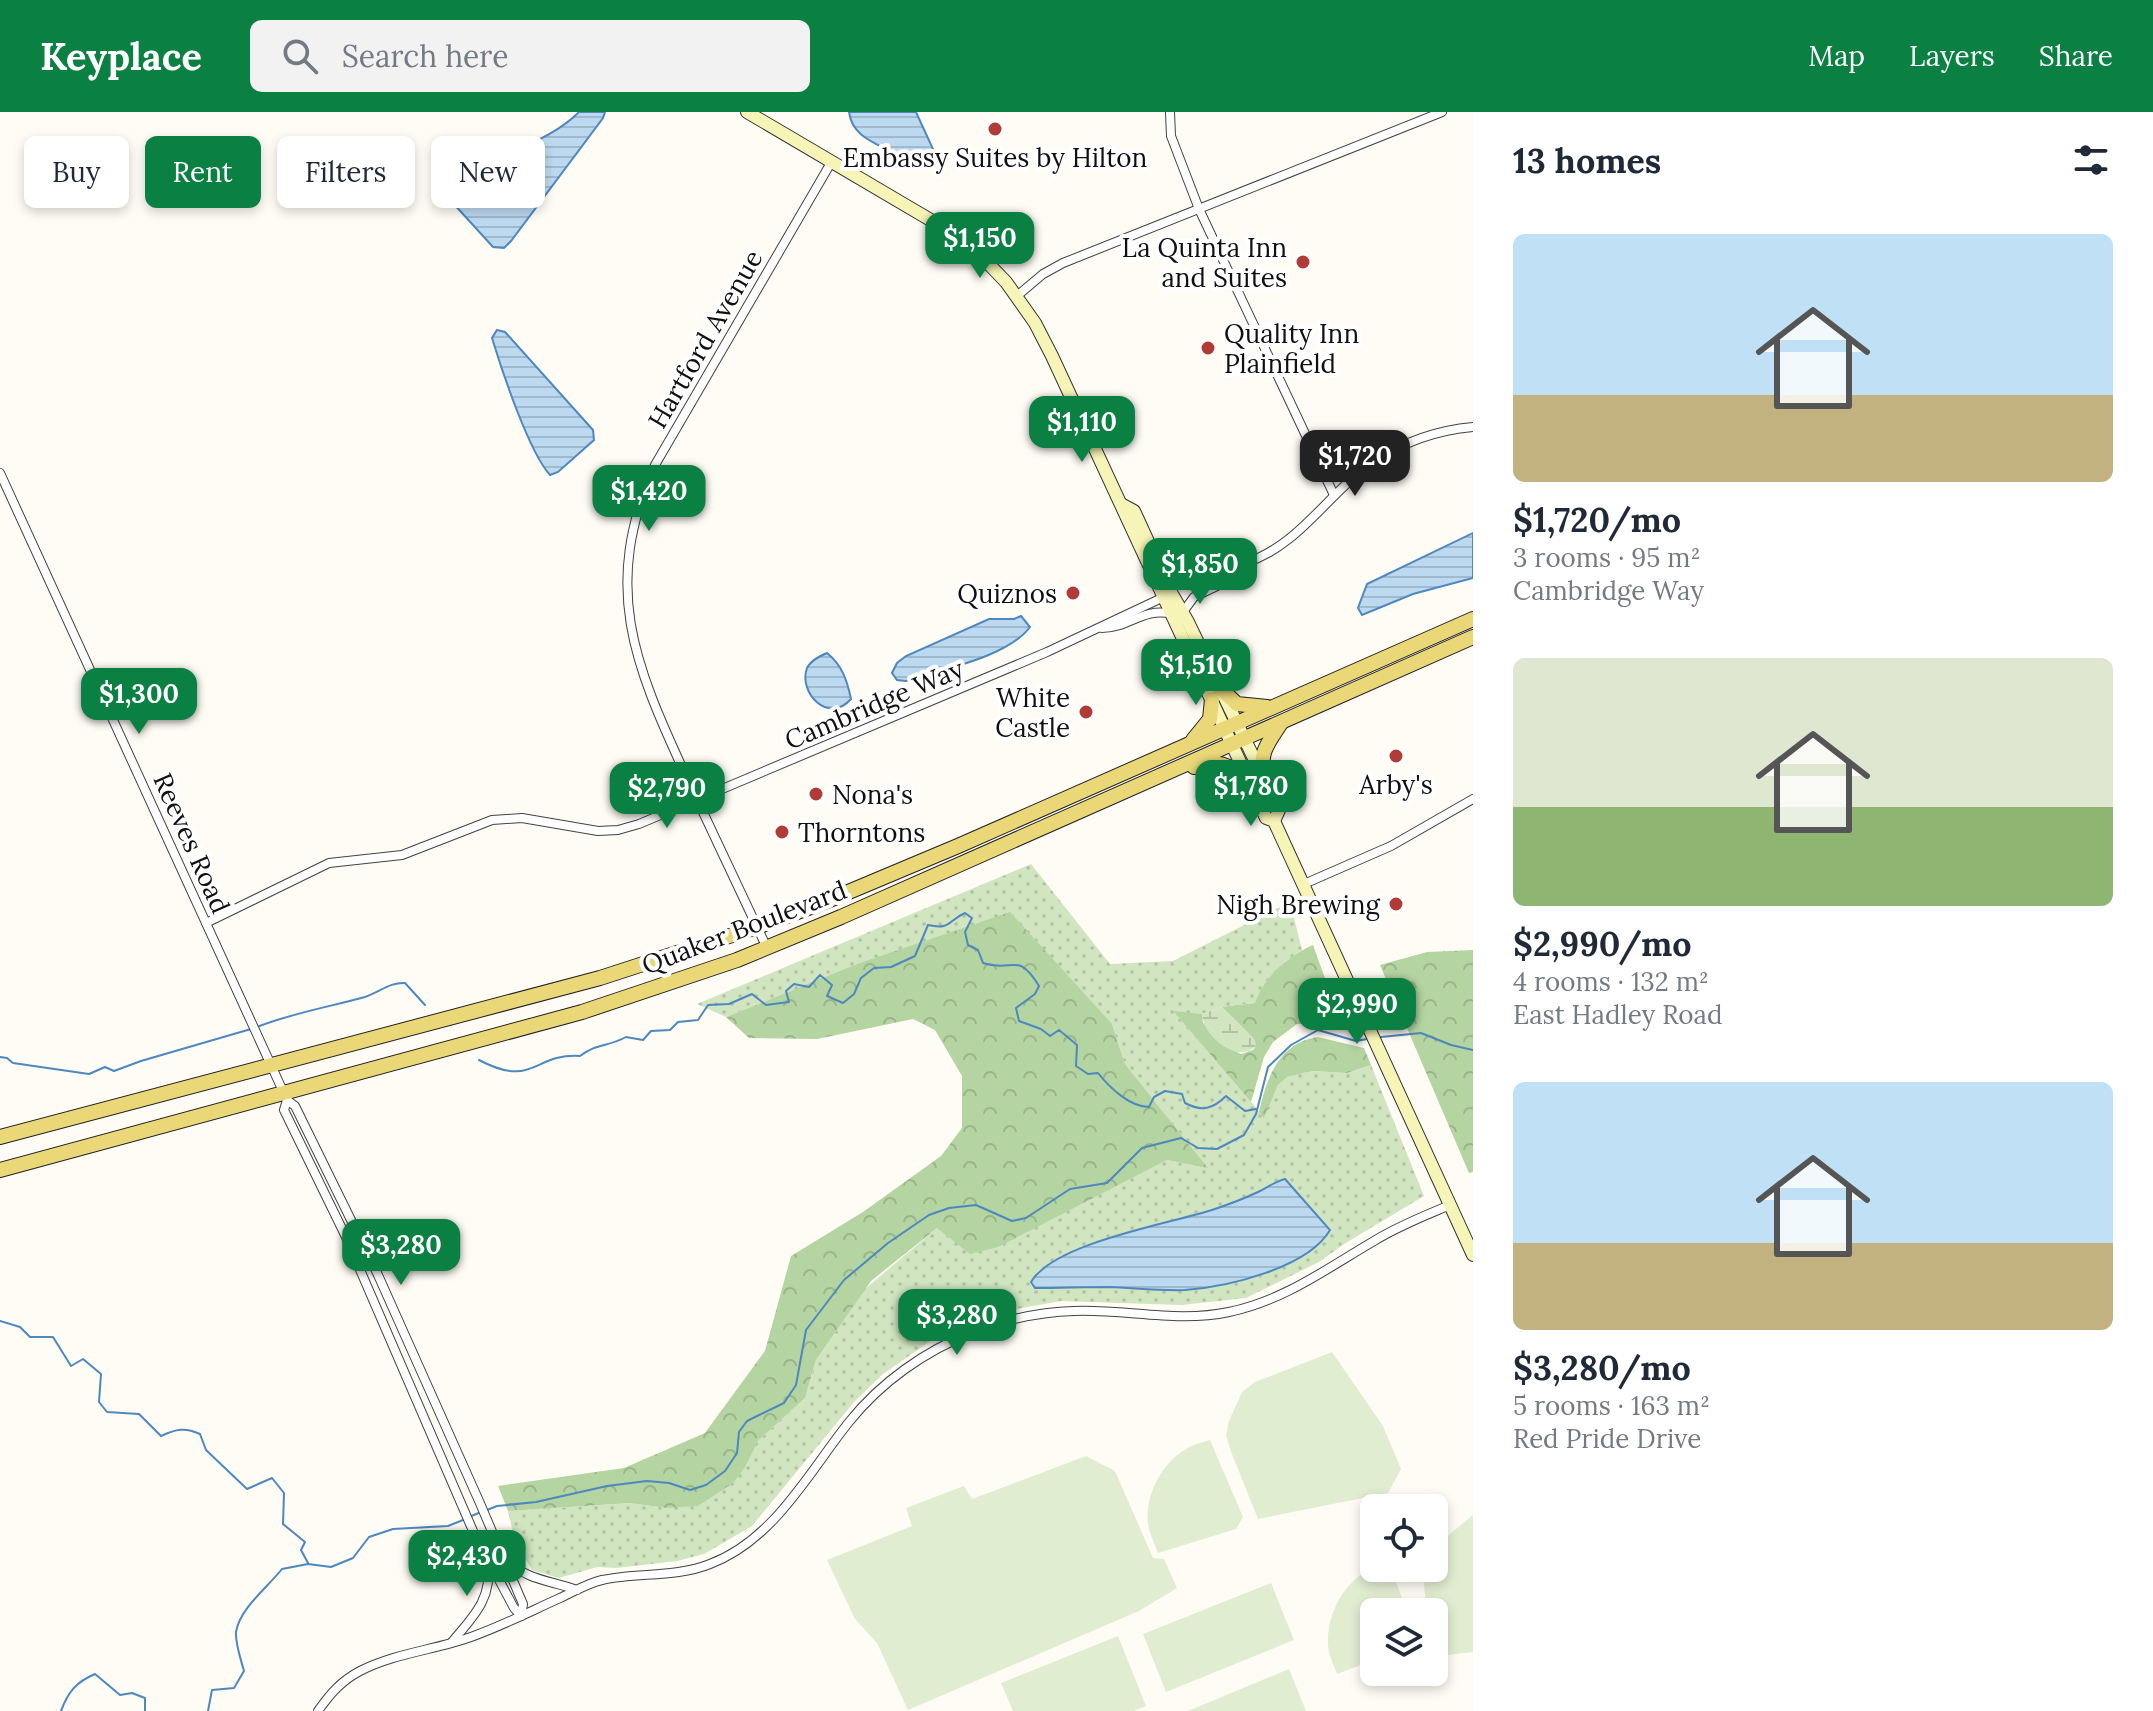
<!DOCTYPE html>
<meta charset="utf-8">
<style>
:root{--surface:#fff;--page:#f2f2f3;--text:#1f2937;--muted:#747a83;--accent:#0b8043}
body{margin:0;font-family:Lora,serif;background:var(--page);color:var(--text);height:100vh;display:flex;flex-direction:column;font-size:30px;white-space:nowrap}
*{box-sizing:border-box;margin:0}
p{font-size:26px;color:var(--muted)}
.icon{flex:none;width:44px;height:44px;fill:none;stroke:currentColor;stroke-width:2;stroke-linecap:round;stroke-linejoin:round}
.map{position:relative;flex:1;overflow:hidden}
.details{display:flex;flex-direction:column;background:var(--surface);width:680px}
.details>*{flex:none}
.top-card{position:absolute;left:24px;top:24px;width:760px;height:72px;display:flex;gap:16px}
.controls{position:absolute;left:1360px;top:1382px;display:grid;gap:16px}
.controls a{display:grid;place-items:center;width:88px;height:88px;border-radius:12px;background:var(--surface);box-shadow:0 4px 12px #0003;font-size:40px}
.price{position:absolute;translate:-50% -68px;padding:0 18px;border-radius:16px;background:var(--accent);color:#fff;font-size:26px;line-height:52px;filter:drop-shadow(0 2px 4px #0008)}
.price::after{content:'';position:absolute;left:50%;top:48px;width:24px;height:18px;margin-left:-12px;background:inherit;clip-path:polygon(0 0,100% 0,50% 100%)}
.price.selected{background:#222;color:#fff}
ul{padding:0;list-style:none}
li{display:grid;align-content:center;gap:16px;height:424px;padding:0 40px}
li span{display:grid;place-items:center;height:248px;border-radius:12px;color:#555}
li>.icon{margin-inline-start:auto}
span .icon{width:144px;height:144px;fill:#fffc;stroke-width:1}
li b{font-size:34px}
h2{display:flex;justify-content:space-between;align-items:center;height:96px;padding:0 40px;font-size:34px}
.tag{padding:0 28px;border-radius:12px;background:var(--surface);box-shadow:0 4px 12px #0003;font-size:28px;line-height:72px}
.tag.selected{background:var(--accent);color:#fff}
header{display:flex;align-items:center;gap:48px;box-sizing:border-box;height:112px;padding:0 40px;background:var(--accent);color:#fff}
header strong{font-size:38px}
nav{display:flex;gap:44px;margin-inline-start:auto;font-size:28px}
.search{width:560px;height:72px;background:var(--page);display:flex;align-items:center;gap:20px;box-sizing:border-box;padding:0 28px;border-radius:12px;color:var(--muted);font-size:30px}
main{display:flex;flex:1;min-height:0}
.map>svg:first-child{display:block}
.grass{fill:url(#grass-dots);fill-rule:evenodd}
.forest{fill:url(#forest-crowns)}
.wetland{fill:url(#wetland-marsh)}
.pitch{fill:#e1edd1}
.water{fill:url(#water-rules);stroke:#4d88bf;stroke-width:2}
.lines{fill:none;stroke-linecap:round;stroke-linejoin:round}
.stream{stroke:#4d88bf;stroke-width:2}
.street-casing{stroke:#434343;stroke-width:10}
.secondary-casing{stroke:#323232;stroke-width:14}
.primary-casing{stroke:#212121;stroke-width:16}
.street{stroke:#fff;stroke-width:8}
.secondary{stroke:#f6f4b6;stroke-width:12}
.primary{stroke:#e9d778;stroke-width:14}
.poi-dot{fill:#b13b37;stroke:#fff;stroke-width:3}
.labels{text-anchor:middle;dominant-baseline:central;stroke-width:8;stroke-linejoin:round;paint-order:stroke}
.poi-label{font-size:26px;fill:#101010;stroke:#fff;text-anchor:end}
.street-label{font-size:26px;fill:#101010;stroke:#fff}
</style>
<header>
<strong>Keyplace</strong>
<div class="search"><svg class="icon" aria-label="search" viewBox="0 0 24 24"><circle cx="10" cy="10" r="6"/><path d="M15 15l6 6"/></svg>Search here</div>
<nav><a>Map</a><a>Layers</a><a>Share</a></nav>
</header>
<main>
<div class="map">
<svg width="1473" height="1599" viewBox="0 0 1473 1599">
<defs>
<pattern id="grass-dots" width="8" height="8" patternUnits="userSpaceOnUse" patternTransform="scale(2)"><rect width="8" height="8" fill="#d0e5c0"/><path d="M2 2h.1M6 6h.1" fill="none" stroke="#b2c3a4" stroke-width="1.8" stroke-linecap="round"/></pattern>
<pattern id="forest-crowns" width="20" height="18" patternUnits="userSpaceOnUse" patternTransform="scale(2)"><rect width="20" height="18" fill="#b4d4a1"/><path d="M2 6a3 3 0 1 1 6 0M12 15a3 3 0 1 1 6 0" fill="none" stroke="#9ab58a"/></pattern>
<pattern id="wetland-marsh" width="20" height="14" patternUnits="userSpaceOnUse" patternTransform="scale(2)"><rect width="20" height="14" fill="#d0e5c0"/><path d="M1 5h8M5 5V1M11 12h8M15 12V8" fill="none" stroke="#b2c3a4"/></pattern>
<pattern id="water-rules" width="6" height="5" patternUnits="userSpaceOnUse" patternTransform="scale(2)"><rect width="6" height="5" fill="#bdd9f0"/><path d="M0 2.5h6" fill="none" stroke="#a1b9cd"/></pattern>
</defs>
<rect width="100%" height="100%" fill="#fefcf4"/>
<path class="grass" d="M1031,752L1110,852L1173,849L1290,790L1302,838L1283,851L1255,891L1222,895L1202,902L1174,900L1264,1005L1278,973L1286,965L1311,959L1347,961L1371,953L1424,1084L1344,1132L1319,1150L1246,1186L1181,1193L1061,1189L1004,1199L942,1221L883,1262L854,1290L752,1414L704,1442L677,1449L616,1456L597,1455L559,1466L532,1458L515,1429L508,1399L630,1391L666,1396L758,1329L805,1286L816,1248L865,1177L937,1116L1086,1089L1167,1048L1207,1055L1125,952L1112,912L796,877L726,905L697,892ZM1273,1070L1323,1130L1110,1175L1036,1176L1038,1159C1080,1133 1128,1120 1176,1107C1209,1098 1245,1090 1273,1070Z"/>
<g class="forest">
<polygon points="1010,800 1112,912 1125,952 1208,1056 1167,1048 998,1135 970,1142 937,1116 871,1169 816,1248 805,1286 758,1329 745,1355 733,1371 698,1394 666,1396 630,1391 508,1399 498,1374 624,1356 705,1321 765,1239 791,1144 863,1100 941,1044 962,1016 962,964 935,918 913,907 817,927 749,926 726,905 860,851"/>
<path d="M1313,833L1338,902L1348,905L1353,918L1323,911L1297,912L1273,930L1264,945L1251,990L1173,899L1202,902L1203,911L1235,939L1241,942L1253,938L1256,934L1254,927L1222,895L1255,891C1264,865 1288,844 1313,833Z"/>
<polygon points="1473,838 1473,1060 1469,1061 1380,853 1427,840"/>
<path d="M1318,925L1364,936L1371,953L1347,961L1311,959L1287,965L1278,973L1264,1006L1259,1000C1267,966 1278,931 1318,925Z"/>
</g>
<path class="wetland" d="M1222,895L1254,927L1256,934C1237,953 1203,924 1202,902Z"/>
<g class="pitch">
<polygon points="1332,1240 1383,1314 1401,1357 1388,1381 1258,1407 1230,1337 1226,1323 1229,1309 1242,1280 1255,1270"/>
<path d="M1210,1328L1243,1405L1236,1417L1158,1441C1155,1432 1149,1421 1148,1411C1145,1383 1162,1351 1186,1337C1193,1332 1202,1331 1210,1328Z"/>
<polygon points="1086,1344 1115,1359 1153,1446 1164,1447 1177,1476 1139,1499 908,1598 877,1531 855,1507 827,1448 912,1414 906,1396 964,1374 972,1387"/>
<polygon points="1473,1403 1473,1540 1448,1543 1434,1524 1434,1500 1427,1500 1424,1473 1425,1456 1434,1456 1434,1435"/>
<path d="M1374,1455L1391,1456L1407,1500H1374V1548L1337,1562C1334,1553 1328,1542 1328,1532C1327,1500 1345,1468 1374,1455Z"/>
<polygon points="1271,1471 1294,1528 1166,1580 1143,1522"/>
<polygon points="1118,1524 1146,1594 1134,1599 1013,1599 1001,1571"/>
<polygon points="1289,1557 1306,1599 1188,1599"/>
</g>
<g class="water">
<path d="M579,0H605L603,6L511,129L504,136L493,135L442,79V69C463,53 477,51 500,43C528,34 558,21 579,0Z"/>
<path d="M849,0H916L933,37L936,49L926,56L892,41L887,42L888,38C870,29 852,22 849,0Z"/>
<path d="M497,218L505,220L593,318L594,328L558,360L550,363C529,340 502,259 492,226Z"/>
<polygon points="1473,421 1473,466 1413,482 1362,503 1358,496 1367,472"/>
<path d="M1021,504L1030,515C1008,545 940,558 906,569L897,568L892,561L897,551L906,544L989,507H1014Z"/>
<path d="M827,541C842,553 847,568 851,587C828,613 798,580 807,556C811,548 820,544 827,541Z"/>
<path d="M1285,1067L1330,1118C1308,1156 1227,1175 1185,1178C1160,1179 1135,1176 1110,1175C1085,1175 1060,1176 1035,1176L1031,1170C1054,1131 1168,1112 1212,1098C1227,1093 1243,1087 1258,1080C1268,1075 1274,1070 1285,1067Z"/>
</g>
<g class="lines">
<g class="stream">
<path d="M257,915C292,901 329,895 365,885C380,880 390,870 405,871L425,893"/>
<polyline points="1381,925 1421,921 1451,933 1473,938"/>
<polyline points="0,945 7,946 13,951 89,962 105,955 114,959 141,949 251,917"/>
<path d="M479,948C534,977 533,941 580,944C597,931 608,935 626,925L643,928L651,919L670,918L678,910L698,908L708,893L729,892L752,882L766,893L789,890L786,879L794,872L809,875L820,863L832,873L827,884L843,891L854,882L861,866L874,856L891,855L915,844L928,813C951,818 947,809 965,801L972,806L965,820L968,833L978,838L983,851C1013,861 1017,838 1039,874L1035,882L1016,896L1019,909L1041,917L1050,924L1059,918L1077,933L1076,954L1088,962L1098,961C1110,976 1130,995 1149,995L1154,985L1165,979L1182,982L1185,991C1202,1000 1213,997 1226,984L1245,999L1256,997"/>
<path d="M0,1209L20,1215L30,1225H53L71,1254L83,1247L101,1262L99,1290L107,1300L139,1302L161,1324C176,1317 185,1315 200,1322L206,1338L247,1377L272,1366L284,1381L283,1412L305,1430L301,1438L308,1451"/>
<polyline points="487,1398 497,1394 536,1390 607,1374 647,1369 669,1371 690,1378 706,1373 725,1359 737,1341 739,1320 747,1309 784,1291 796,1273 806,1218 844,1168 888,1131 929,1103 949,1096 976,1093 1012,1109 1026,1106 1070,1077 1107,1071 1142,1036 1181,1026 1198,1036 1217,1037 1244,1023 1256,1002 1268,955 1291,933 1318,918 1356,929 1367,927"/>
<polyline points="469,1405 481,1400"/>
<path d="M61,1599C68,1580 76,1570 95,1562L120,1583L132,1581L145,1586V1599"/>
<path d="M208,1599L212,1578L234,1576L244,1559C241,1548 235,1531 236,1520C240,1496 267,1476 282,1457L308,1452L331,1455L353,1446L369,1425L393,1417L448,1414L463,1408"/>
</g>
<g class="street-casing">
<g id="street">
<polyline points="1170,0 1171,24 1199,97 1334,383"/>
<polyline points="1017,184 1043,162 1063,151 1442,0"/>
<polyline points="0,361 287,988 295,994 378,1163 479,1389 523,1492 521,1504"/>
<path d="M1165,466C1193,477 1202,457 1227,451C1233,449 1239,453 1245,451C1300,434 1329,379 1375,349C1404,330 1439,318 1473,315"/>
<polyline points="1183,500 1194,485 1236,465 1242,452"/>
<path d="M1102,516C1129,516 1143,495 1172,502"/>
<polyline points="1304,772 1391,734 1473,687"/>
<polyline points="206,811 329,751 402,743 492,708 522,706 598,719 618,718 639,712 1047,540 1166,484"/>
<path d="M767,836C740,778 713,721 686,664C634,551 601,475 655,353L832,49"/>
<polyline points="287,988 284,998 345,1123 473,1419 514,1496 521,1504"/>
<path d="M506,1447C527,1469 550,1468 577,1478"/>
<path d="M451,1531C471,1507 494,1486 487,1452"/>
<path d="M318,1599C330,1582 341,1569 360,1559C395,1541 435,1538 471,1525C502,1514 531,1499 560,1486C573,1480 588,1471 602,1468C638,1460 675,1466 710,1452C774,1428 809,1360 849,1310C881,1270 925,1239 973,1220C1004,1208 1041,1200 1074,1199C1127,1197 1177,1211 1229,1200C1285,1188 1326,1157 1374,1129C1398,1114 1424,1104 1450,1093"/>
</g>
</g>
<g class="secondary-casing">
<g id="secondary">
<polyline points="747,0 951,120 982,145 1006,170 1035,211 1052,244 1266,706 1274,709 1473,1143"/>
<polyline points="1121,392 1134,399 1172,482 1188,510 1279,698 1274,709"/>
</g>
</g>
<g class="primary-casing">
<g id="primary">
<polyline points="1219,575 1237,592 1267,595"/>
<polyline points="1193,628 1210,607 1212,587"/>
<path d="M1194,655C1223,648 1225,652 1248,668"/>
<path d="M1264,668C1259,640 1266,634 1281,611"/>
<polyline points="0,1025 600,866 757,815 827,789 958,734 1473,507"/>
<polyline points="0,1058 582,900 737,848 841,805 1473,525"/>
</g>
</g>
<use href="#street" class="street"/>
<use href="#secondary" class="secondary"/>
<use href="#primary" class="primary"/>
</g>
<g class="poi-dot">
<circle cx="995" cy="17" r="8"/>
<circle cx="1303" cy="150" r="8"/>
<circle cx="1208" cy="236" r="8"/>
<circle cx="1073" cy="481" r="8"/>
<circle cx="1086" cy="600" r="8"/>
<circle cx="1396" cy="644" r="8"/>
<circle cx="816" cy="682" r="8"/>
<circle cx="782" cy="720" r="8"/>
<circle cx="1396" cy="792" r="8"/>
</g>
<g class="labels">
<g class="poi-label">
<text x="995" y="45" text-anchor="middle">Embassy Suites by Hilton</text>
<text x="1287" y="135">La Quinta Inn<tspan x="1287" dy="30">and Suites</tspan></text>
<text x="1224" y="221" text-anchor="start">Quality Inn<tspan x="1224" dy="30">Plainfield</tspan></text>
<text x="1057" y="481">Quiznos</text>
<text x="1070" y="585">White<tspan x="1070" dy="30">Castle</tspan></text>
<text x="1396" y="672" text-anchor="middle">Arby's</text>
<text x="832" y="682" text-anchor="start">Nona's</text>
<text x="798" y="720" text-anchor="start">Thorntons</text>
<text x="1380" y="792">Nigh Brewing</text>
</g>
<g class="street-label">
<text transform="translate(705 227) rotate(-60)">Hartford Avenue</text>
<text transform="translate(874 592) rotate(-23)">Cambridge Way</text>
<text transform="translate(192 731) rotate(66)">Reeves Road</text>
<text transform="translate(744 815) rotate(-21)">Quaker Boulevard</text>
</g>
</g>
</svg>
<div class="controls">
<a><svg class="icon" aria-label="locate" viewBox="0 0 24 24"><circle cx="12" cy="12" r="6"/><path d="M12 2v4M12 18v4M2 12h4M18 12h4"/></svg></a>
<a><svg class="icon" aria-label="layers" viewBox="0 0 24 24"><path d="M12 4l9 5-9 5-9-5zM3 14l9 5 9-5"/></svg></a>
</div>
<b class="price" style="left:980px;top:168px">$1,150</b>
<b class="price" style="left:1082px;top:352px">$1,110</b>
<b class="price selected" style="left:1355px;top:386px">$1,720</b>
<b class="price" style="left:649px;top:421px">$1,420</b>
<b class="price" style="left:1200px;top:494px">$1,850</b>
<b class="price" style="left:1196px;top:595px">$1,510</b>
<b class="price" style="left:139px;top:624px">$1,300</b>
<b class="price" style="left:1251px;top:716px">$1,780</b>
<b class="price" style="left:667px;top:718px">$2,790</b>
<b class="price" style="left:1357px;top:934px">$2,990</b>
<b class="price" style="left:401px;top:1175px">$3,280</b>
<b class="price" style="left:957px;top:1245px">$3,280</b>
<b class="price" style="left:467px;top:1486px">$2,430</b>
<div class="top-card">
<a class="tag">Buy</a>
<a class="tag selected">Rent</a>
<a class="tag">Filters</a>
<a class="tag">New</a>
</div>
</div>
<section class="details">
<h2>13 homes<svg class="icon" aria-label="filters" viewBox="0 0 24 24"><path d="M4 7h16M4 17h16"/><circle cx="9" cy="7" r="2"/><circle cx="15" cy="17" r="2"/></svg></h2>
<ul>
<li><span style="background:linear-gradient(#bfe0f5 65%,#c2b280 0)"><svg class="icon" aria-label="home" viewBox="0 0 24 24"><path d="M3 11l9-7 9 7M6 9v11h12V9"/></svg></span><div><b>$1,720/mo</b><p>3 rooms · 95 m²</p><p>Cambridge Way</p></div></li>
<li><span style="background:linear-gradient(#dfe7d0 60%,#8fb573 0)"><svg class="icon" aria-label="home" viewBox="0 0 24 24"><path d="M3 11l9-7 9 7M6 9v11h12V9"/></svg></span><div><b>$2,990/mo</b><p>4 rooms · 132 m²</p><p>East Hadley Road</p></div></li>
<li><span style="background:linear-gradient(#bfe0f5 65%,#c2b280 0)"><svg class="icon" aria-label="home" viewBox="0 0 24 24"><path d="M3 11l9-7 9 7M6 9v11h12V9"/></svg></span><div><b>$3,280/mo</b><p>5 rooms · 163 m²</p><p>Red Pride Drive</p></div></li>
</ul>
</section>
</main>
